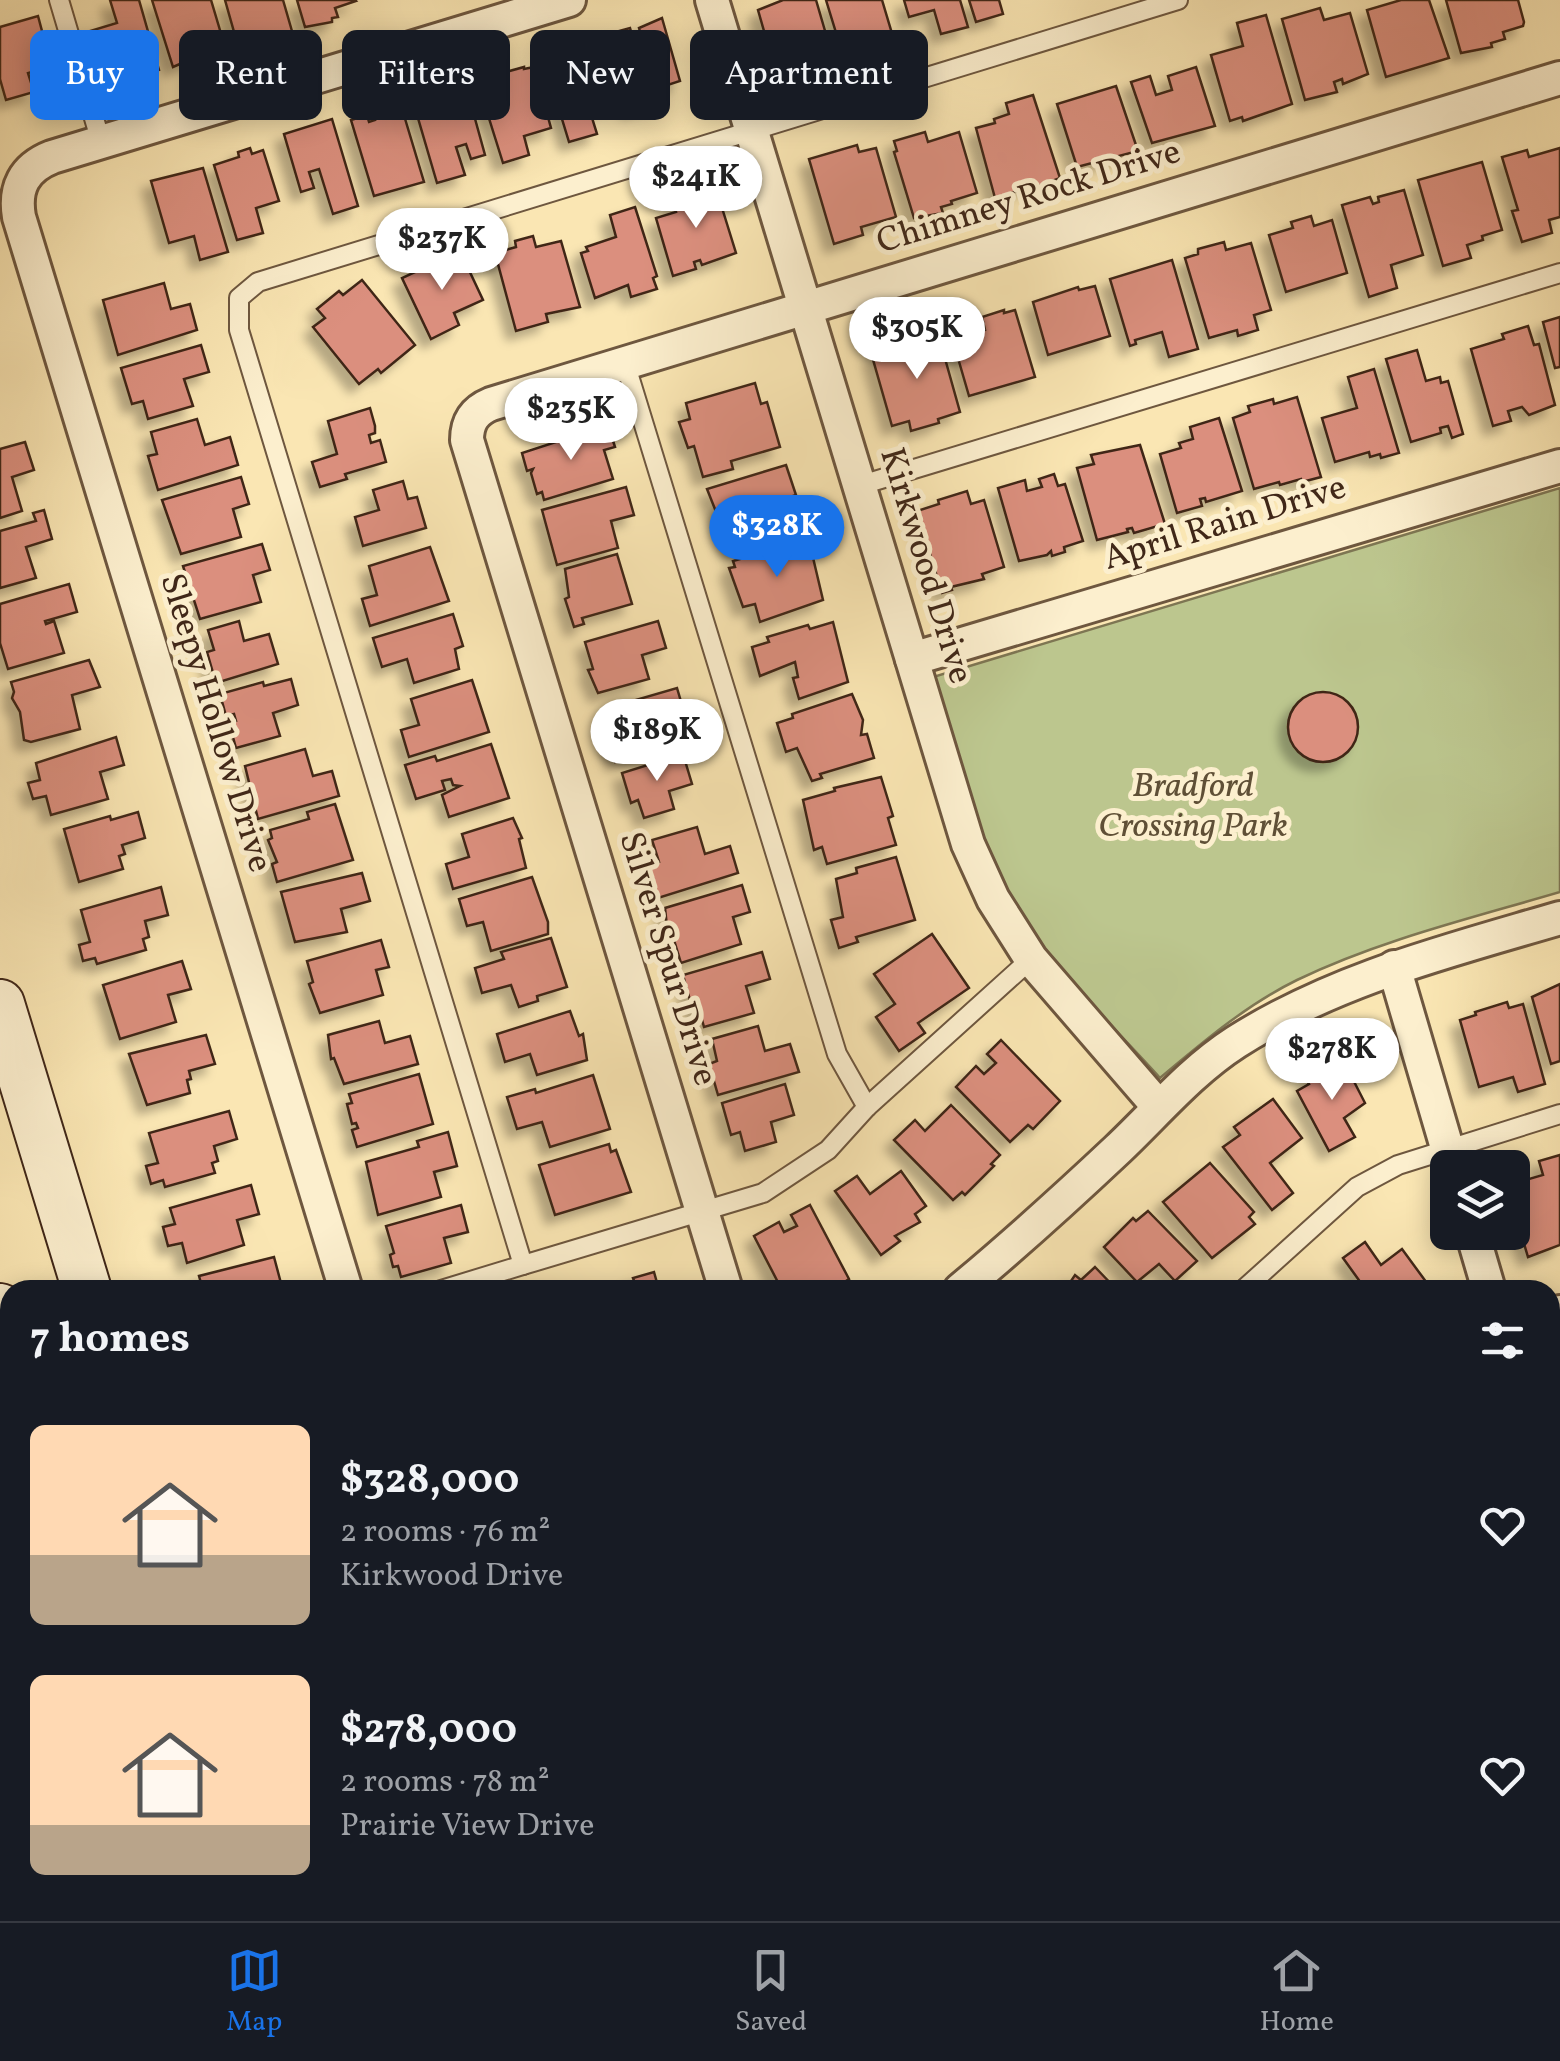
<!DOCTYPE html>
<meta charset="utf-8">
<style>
:root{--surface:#171b24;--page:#20242c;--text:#f1f3f6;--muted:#9ea1a6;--line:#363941;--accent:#1a73e8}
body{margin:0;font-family:Vollkorn,serif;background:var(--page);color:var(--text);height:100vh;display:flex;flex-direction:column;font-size:38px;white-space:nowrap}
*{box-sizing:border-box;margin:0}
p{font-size:32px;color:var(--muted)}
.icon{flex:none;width:55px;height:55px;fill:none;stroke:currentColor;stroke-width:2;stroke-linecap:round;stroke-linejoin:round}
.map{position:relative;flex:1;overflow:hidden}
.details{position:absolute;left:0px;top:1280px;width:1560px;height:642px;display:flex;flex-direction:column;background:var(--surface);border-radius:30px 30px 0 0;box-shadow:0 5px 25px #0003}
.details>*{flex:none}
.banner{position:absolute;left:30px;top:30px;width:1000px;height:90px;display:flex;gap:20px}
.fabs{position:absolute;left:1430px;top:1150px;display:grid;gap:20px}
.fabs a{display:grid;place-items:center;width:100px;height:100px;border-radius:15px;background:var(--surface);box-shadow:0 5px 25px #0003;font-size:50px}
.price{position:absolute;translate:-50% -85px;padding:0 22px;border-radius:35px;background:#fff;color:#222;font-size:32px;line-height:65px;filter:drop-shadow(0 2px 5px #0008)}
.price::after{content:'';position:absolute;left:50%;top:60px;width:30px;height:22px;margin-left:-15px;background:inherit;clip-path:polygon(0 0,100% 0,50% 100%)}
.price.on{background:var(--accent);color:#fff}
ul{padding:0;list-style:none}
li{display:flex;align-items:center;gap:30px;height:250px;padding:0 30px}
li span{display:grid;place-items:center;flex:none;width:280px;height:200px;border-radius:15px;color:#555}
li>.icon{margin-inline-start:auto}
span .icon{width:120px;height:120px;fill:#fffc;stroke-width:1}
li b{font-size:42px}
h2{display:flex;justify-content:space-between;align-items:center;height:120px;padding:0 30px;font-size:42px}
.pill{padding:0 35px;border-radius:15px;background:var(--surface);box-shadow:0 5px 25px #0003;font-size:35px;line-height:90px}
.pill.on{background:var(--accent);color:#fff}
.tabs{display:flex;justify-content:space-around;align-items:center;height:140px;border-top:2px solid var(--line);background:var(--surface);font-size:28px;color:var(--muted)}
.tabs a{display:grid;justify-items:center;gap:5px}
.tabs .on{color:var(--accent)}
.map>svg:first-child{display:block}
.green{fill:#bcc68e;stroke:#7e7653;stroke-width:2.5}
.building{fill:#db8f7e;stroke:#402718;stroke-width:2.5;filter:url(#shadow)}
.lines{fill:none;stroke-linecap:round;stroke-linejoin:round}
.service-casing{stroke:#6e573f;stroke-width:22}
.minor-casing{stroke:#6e573f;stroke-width:38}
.secondary-casing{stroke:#402718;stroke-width:52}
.service{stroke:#fcefce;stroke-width:18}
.minor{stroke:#fcefce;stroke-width:32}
.secondary{stroke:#fcefce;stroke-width:48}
.labels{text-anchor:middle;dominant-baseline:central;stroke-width:10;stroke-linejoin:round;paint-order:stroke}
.street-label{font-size:35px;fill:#402718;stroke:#fcefce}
.park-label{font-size:35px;font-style:italic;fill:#5f4f36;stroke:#fcefce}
</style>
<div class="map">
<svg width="1560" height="1921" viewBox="0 0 1560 1921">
<defs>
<filter id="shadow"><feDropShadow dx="-9" dy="9" stdDeviation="5" flood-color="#0004"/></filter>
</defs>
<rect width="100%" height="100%" fill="#fae6b3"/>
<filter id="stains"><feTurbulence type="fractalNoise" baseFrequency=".002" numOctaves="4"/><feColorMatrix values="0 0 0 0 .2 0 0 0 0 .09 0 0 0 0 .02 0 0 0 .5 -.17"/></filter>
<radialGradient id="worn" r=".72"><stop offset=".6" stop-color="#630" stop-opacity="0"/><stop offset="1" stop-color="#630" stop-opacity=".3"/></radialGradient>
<path class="green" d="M1560,488V892C1472,918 1380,940 1297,980C1246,1005 1203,1042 1160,1078C1113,1026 1058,974 1021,914C977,842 958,756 933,677Z"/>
<g class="building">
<polygon points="110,0 139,0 159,70 126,80 124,72 104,78 90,31 117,23"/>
<polygon points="152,0 211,0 225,47 217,50 218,53 204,57 203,54 173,67"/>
<polygon points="225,0 283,0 294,38 279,42 277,37 269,39 268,35 258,38 261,47 240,53"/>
<polygon points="297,0 355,0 356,1 335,8 338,17 332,18 332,22 305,27"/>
<polygon points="783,0 816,0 835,65 809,72 806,58 774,66 758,10"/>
<polygon points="826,0 882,0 896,47 845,62"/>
<polygon points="904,0 960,0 968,27 941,34 934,10 909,17"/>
<polygon points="969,0 999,0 1003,14 976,22"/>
<polygon points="1401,0 1429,0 1449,58 1386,77 1367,10"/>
<polygon points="1446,0 1518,0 1524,22 1523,26 1503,32 1505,39 1491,43 1492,47 1461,53"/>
<polygon points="1320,8 1324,20 1350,13 1368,74 1343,84 1342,79 1334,82 1337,92 1305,100 1282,19"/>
<polygon points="1266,15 1292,104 1243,121 1242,117 1230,121 1211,55 1243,46 1237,23"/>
<polygon points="38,16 50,61 37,65 39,70 28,73 34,92 6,100 0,79 0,27"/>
<polygon points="662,18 680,81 655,89 658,101 631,109 608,34 630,28 633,38 641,35 639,28"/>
<polygon points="578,50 580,56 600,50 615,101 589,108 597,134 569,142 544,60"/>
<polygon points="524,67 524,69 534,67 551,128 524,136 529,155 503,163 477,80"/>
<polygon points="1196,67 1215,126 1152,143 1131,82 1150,76 1156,95 1172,90 1168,76"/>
<polygon points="1116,86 1138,151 1077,167 1057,104"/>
<polygon points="444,92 448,104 469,97 485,155 471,159 466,144 456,147 465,175 437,183 413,101"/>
<polygon points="1033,95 1060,178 1034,188 1033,183 1017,187 1018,191 995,198 976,128 995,123 994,119 1009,114 1006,103"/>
<polygon points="392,109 394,115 403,112 424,182 374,196 351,120 367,115 369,122 375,120 373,114"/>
<polygon points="332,119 358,206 333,214 319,169 309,172 314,188 301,192 284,134"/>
<polygon points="925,132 928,142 959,132 977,193 951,201 952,204 941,207 943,213 914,218 894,152 897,151 894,141"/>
<polygon points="857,145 859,152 876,148 896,217 861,227 863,235 834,244 809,159"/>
<polygon points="250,148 252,154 263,150 279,201 256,208 263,233 237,240 214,165 239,157 238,152"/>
<polygon points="1560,148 1560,217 1549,220 1552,233 1522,242 1512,211 1518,210 1502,157 1527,150 1529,157"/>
<polygon points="1482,162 1502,230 1482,236 1483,240 1467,245 1471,258 1443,266 1418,180"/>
<polygon points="203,168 228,252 200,260 194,236 169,243 151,181"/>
<polygon points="714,182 736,253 702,265 700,260 694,262 696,269 673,276 656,218 676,212 674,206 690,202 686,190"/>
<polygon points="1404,190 1423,255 1391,265 1397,288 1369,297 1342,205 1370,197 1373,204 1379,202 1378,197"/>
<polygon points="635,207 657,276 653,278 657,289 631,297 628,285 595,298 581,253 588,251 586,247 616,237 610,215"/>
<polygon points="1311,216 1314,226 1332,220 1347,273 1286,292 1269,235 1293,228 1291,222"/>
<polygon points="533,236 536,247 561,241 580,307 546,314 548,322 516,331 495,253 516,247 515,241"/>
<polygon points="1224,242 1226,250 1251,243 1271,310 1254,315 1258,330 1238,336 1237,330 1209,338 1185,258 1198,254 1198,249"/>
<polygon points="460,251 483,300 454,313 459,325 431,339 402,278"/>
<polygon points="1172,260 1198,349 1169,357 1162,332 1135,340 1136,344 1130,346 1110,279"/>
<polygon points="362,280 415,345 381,373 378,369 359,384 313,327 325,318 317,309 339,291 343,295"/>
<polygon points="164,283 171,309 190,304 197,330 118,355 103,300"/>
<polygon points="1095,286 1110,336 1048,355 1033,302 1078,287 1079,290"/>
<polygon points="1004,310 1004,313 1015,310 1035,377 969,396 951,334 977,327 979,332 985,330 982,317"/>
<polygon points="1560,317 1560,367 1555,368 1543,322"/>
<polygon points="1528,326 1534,345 1539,344 1555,405 1529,415 1522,407 1508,411 1511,421 1493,426 1471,349 1504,339 1502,334"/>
<polygon points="937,330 960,412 938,419 939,423 911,431 909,421 892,426 872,356 895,349 894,346 909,342 908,339"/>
<polygon points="201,345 209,372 184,379 193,406 148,419 143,401 132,404 121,368"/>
<polygon points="1417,350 1426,381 1440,377 1441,383 1448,381 1463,434 1452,438 1448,426 1440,428 1441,433 1411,442 1386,359"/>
<polygon points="1374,369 1399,453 1381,458 1380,454 1370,457 1369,452 1335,462 1322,418 1357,408 1348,377"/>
<polygon points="755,383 761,404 767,402 780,447 731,461 733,469 703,477 694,446 688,448 679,422 690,419 686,403"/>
<polygon points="1297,397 1321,477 1302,482 1301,479 1280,485 1279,482 1254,489 1233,418 1250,412 1248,406 1273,399 1274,404"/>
<polygon points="370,408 375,426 375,433 369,435 371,443 380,440 386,462 345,474 347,479 320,487 312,462 337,454 328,421"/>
<polygon points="1219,418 1242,491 1206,502 1205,498 1200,499 1202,506 1177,513 1160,454 1181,448 1179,443 1193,439 1190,427"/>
<polygon points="197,419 205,445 230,437 238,465 158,490 148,456 157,454 151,432"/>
<polygon points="608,425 615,447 604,450 613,479 544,500 542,492 537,494 531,473 533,469 527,471 522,453"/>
<polygon points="25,442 34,470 12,477 22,511 0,518 0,449"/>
<polygon points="1140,445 1165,524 1134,533 1132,528 1127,529 1128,532 1097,540 1077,468 1094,464 1091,455"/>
<polygon points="786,465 796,495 790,497 801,531 732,552 707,489"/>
<polygon points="1054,474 1058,486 1065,484 1083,541 1064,547 1065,552 1052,556 1051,551 1047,555 1019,561 998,488 1025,480 1027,491 1042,487 1039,479"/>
<polygon points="241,477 249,504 233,509 241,537 181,554 162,500"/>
<polygon points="403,481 408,499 417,497 426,528 363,546 355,517 379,510 373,490"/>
<polygon points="626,487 634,515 611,521 618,548 557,565 542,510"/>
<polygon points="967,491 971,504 984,500 1004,567 982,574 984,579 951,587 952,590 942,593 917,511 939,504 938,500"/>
<polygon points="44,510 52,539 26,547 36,578 0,588 0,531 36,521 33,513"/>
<polygon points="787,542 789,548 808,542 810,545 823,600 760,622 755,604 743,607 729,568 735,567 733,561 744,558 743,555"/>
<polygon points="262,544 270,570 253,575 261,602 200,619 183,566"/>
<polygon points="430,547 449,601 370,626 362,599 377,595 369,566"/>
<polygon points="617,554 632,604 582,618 584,624 574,627 565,599 569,597 565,569"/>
<polygon points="69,584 77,612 45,621 46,624 54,621 64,653 8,669 0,643 0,604"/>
<polygon points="453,614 463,646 455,649 459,669 414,683 407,659 382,667 373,638"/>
<polygon points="239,621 244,641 269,634 278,664 216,683 207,652 214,650 208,630"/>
<polygon points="658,621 666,648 642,655 649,679 598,693 588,670 593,669 585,642"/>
<polygon points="833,622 848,682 799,699 793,678 798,677 795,662 760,676 752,647 769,642 767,637 808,625 810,629"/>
<polygon points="89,660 100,687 72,695 80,729 31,742 24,740 20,712 12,698 14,692 11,682"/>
<polygon points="291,679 298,705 273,713 280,736 236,748 229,723 236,721 234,714 226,716 220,694 263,682 264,686"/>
<polygon points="472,680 489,732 409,757 401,730 419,725 411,699"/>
<polygon points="677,688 692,739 615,762 610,744 614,742 607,718 610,716 608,708"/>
<circle cx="1323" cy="727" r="35"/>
<polygon points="852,694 863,720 861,735 867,734 874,758 820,774 822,778 812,781 797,748 786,752 777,723 793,718 792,714"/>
<polygon points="116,737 124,765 100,772 108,799 51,815 46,796 33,799 28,783 40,780 36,763"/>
<polygon points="491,744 509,798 449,817 442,795 460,786 453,785 451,779 442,781 445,790 416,799 405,765 435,756 437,761"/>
<polygon points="305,749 313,776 332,771 339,796 258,819 245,766"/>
<polygon points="683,754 692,784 669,791 674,809 644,818 638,800 631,803 622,773"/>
<polygon points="881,777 893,816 888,818 896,845 827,864 822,847 814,850 803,800 835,791 834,788"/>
<polygon points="335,804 353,860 277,882 272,864 277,862 268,840 272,838 270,830 309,819 307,812"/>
<polygon points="138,812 145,838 122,845 125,854 119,856 123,869 79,882 64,829 110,816 111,820"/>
<polygon points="513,818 522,838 519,839 526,868 453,889 446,864 469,857 462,834"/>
<polygon points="697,827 705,854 730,846 738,873 658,898 648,865 659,862 652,840"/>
<polygon points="896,857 915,920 856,937 858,942 839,948 831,920 843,917 836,879 857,873 856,868"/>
<polygon points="362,873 370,901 341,909 347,932 295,942 281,892"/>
<polygon points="532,877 548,922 548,934 491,951 483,922 467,926 459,899"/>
<polygon points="742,885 750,912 733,917 741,944 681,963 670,927 667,927 665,908"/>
<polygon points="161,887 168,915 145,921 149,937 143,939 146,950 97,964 95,958 83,961 79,945 90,942 81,910"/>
<polygon points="932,934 969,988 918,1023 925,1033 899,1051 876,1017 895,1004 874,974"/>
<polygon points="551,938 567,987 537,996 538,1001 519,1007 511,985 482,993 475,968 504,959 501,952"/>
<polygon points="381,940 389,967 376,970 383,995 320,1013 309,984 313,982 307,961"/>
<polygon points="762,952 770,979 746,986 754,1013 704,1027 699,1009 693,1011 683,975"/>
<polygon points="182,961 191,989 168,995 176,1022 120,1039 103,985"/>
<polygon points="1560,984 1560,1061 1551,1064 1532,997"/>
<polygon points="1507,1002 1509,1008 1523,1004 1545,1084 1518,1092 1513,1077 1479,1087 1460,1020 1476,1015 1475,1012"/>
<polygon points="570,1011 579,1036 583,1034 587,1060 537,1075 530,1054 505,1062 497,1034"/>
<polygon points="379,1021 385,1043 410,1036 418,1064 344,1084 334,1058 331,1059 328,1035"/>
<polygon points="758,1026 765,1051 790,1044 799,1072 718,1095 709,1064 717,1061 712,1039"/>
<polygon points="206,1035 215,1064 189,1071 191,1079 187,1080 190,1093 147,1105 129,1054"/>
<polygon points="1001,1040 1060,1101 1033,1129 1028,1125 1010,1142 956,1087 976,1066 984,1074 996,1063 987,1054"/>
<polygon points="1343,1060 1365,1103 1344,1118 1355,1137 1329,1151 1297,1091 1309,1084 1306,1079"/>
<polygon points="419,1074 433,1124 357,1147 352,1130 358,1128 356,1123 352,1124 347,1104 352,1103 349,1094"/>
<polygon points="593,1075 610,1129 550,1147 542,1122 517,1129 507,1097 535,1089 536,1093"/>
<polygon points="785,1084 794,1115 771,1122 776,1142 745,1151 740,1132 731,1135 722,1103"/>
<polygon points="1273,1099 1302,1138 1270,1163 1293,1193 1272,1210 1223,1147 1240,1135 1234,1127"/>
<polygon points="951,1105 1000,1155 991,1164 994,1166 965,1195 962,1192 953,1200 894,1140 915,1120 925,1131"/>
<polygon points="229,1111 237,1139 214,1146 218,1161 212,1163 215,1173 165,1187 163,1180 151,1184 146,1166 158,1163 149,1133"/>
<polygon points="448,1132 457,1166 434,1172 441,1197 378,1215 366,1162 419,1147 417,1141"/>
<polygon points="609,1144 611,1152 616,1150 631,1192 555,1215 539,1165"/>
<polygon points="1560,1155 1560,1245 1528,1257 1512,1203 1512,1184 1543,1175 1539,1161"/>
<polygon points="1210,1163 1254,1212 1249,1217 1255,1224 1212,1258 1163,1202"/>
<polygon points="901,1171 926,1206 915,1214 920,1222 895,1236 900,1241 881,1255 835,1191 857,1176 870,1194"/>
<polygon points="251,1185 259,1214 237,1220 244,1245 187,1263 182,1243 168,1246 163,1227 175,1224 170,1208"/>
<polygon points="461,1205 468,1232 444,1238 451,1263 401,1277 398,1266 393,1267 390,1255 394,1253 386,1226"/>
<polygon points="810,1205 849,1279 832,1290 782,1290 754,1236 779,1222 784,1232 797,1226 791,1215"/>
<polygon points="1148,1211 1197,1261 1175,1281 1159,1264 1137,1282 1104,1247 1133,1218 1136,1221"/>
<polygon points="1365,1242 1381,1265 1402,1249 1432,1290 1366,1290 1343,1258"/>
<polygon points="274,1257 282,1287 271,1290 203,1290 199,1276"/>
<polygon points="1095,1267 1117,1290 1065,1290 1075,1275 1081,1280"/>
<polygon points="654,1272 659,1290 634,1290 637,1289 633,1278"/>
<polygon points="10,1692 10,1766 0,1769 0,1696"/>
<polygon points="1550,1725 1560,1752 1555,1753 1560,1770 1560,1774 1550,1777"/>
<polygon points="1560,1796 1560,1854 1550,1857 1550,1799"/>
<rect x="41" y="1912" width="65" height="9"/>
<polygon points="393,1912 473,1912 475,1921 395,1921"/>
<polygon points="596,1912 676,1912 678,1920 601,1921"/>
<polygon points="847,1912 849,1921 778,1921 775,1913"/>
<polygon points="994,1912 1049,1912 1052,1921 973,1921"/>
<polygon points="1188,1912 1224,1912 1229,1921 1159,1921"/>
<polygon points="1344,1912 1385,1912 1386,1914 1362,1921 1346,1921"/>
</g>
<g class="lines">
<g class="service-casing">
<g id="service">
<polyline points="59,0 101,142"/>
<polyline points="625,363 837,1054 867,1107"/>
<polyline points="858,486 1560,273"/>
<polyline points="1031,959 867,1107 828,1150 763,1193 523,1265 239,330 239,298 258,282 1178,0"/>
<polyline points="441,1290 523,1265"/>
<polyline points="1243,1290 1357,1187 1398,1165 1560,1114"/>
<polyline points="718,1912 721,1921"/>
<polyline points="1097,1912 1099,1921"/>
<polyline points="1471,1912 1473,1921"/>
</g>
</g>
<g class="minor-casing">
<g id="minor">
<polyline points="712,0 968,844 993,899 1031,959 1158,1106"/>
<polyline points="912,659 1560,466"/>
<polyline points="1394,967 1453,1168"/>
<polyline points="1472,1232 1489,1290"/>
<path d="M346,1290L19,217C14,188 24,168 52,157L569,0"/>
<path d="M726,1290L467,440C467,422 474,411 491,404L1560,78"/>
<path d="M960,1290C1014,1245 1067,1197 1118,1149C1157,1112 1191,1071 1236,1042C1335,979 1448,951 1560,918"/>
<polyline points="1550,1315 1560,1312"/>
<polyline points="0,1474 10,1507"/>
<polyline points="1550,1495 1560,1529"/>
<polyline points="0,1630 10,1626"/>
<polyline points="536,1912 539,1921"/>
<polyline points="916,1912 918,1921"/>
<polyline points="1281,1912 1284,1921"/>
</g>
</g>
<g class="secondary-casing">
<g id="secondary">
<polyline points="0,1004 87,1290"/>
<polyline points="0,1308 10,1341"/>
<polyline points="183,1912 186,1921"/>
<polyline points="278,1912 281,1921"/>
</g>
</g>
<use href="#service" class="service"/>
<use href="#minor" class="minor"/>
<use href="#secondary" class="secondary"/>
</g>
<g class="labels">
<g class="street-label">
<text transform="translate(1029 198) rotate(-17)">Chimney Rock Drive</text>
<text transform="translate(1225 524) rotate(-17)">April Rain Drive</text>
<text transform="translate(925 566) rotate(73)">Kirkwood Drive</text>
<text transform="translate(215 723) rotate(73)">Sleepy Hollow Drive</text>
<text transform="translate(667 959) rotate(73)">Silver Spur Drive</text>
</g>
<g class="park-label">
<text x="1193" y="787">Bradford<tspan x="1193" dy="40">Crossing Park</tspan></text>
</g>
</g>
<rect width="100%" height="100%" filter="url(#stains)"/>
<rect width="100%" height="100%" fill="url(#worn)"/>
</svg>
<div class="fabs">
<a><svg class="icon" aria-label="layers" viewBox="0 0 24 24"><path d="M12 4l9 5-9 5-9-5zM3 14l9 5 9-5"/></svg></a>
</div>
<b class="price" style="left:696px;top:231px">$241K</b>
<b class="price" style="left:442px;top:293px">$237K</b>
<b class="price" style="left:917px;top:382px">$305K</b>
<b class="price" style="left:571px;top:463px">$235K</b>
<b class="price on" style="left:777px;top:580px">$328K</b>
<b class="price" style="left:657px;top:784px">$189K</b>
<b class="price" style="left:1332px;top:1103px">$278K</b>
<div class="banner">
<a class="pill on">Buy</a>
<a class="pill">Rent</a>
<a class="pill">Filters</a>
<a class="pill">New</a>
<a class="pill">Apartment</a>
</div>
<section class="details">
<h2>7 homes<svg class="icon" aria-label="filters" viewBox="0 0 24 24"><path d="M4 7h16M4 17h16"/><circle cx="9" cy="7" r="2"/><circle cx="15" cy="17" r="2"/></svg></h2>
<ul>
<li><span style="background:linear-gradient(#ffd9b3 65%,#b9a48a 0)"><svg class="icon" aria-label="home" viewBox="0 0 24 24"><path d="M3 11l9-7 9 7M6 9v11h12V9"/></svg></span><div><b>$328,000</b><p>2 rooms · 76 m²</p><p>Kirkwood Drive</p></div><svg class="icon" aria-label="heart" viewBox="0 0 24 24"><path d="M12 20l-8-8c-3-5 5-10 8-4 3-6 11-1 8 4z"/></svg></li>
<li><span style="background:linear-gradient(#ffd9b3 75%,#b9a48a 0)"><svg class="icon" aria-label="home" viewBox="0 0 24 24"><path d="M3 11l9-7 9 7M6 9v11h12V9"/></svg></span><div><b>$278,000</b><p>2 rooms · 78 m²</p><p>Prairie View Drive</p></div><svg class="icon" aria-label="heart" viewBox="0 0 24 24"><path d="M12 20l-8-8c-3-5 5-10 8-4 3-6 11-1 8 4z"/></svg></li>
</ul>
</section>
</div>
<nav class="tabs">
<a class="on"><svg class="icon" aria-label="map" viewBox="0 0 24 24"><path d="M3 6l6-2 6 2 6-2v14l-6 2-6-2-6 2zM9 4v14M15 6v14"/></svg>Map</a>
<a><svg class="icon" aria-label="saved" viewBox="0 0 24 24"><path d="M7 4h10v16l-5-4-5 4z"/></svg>Saved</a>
<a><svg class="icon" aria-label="home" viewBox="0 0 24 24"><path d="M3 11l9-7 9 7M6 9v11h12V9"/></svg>Home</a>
</nav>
